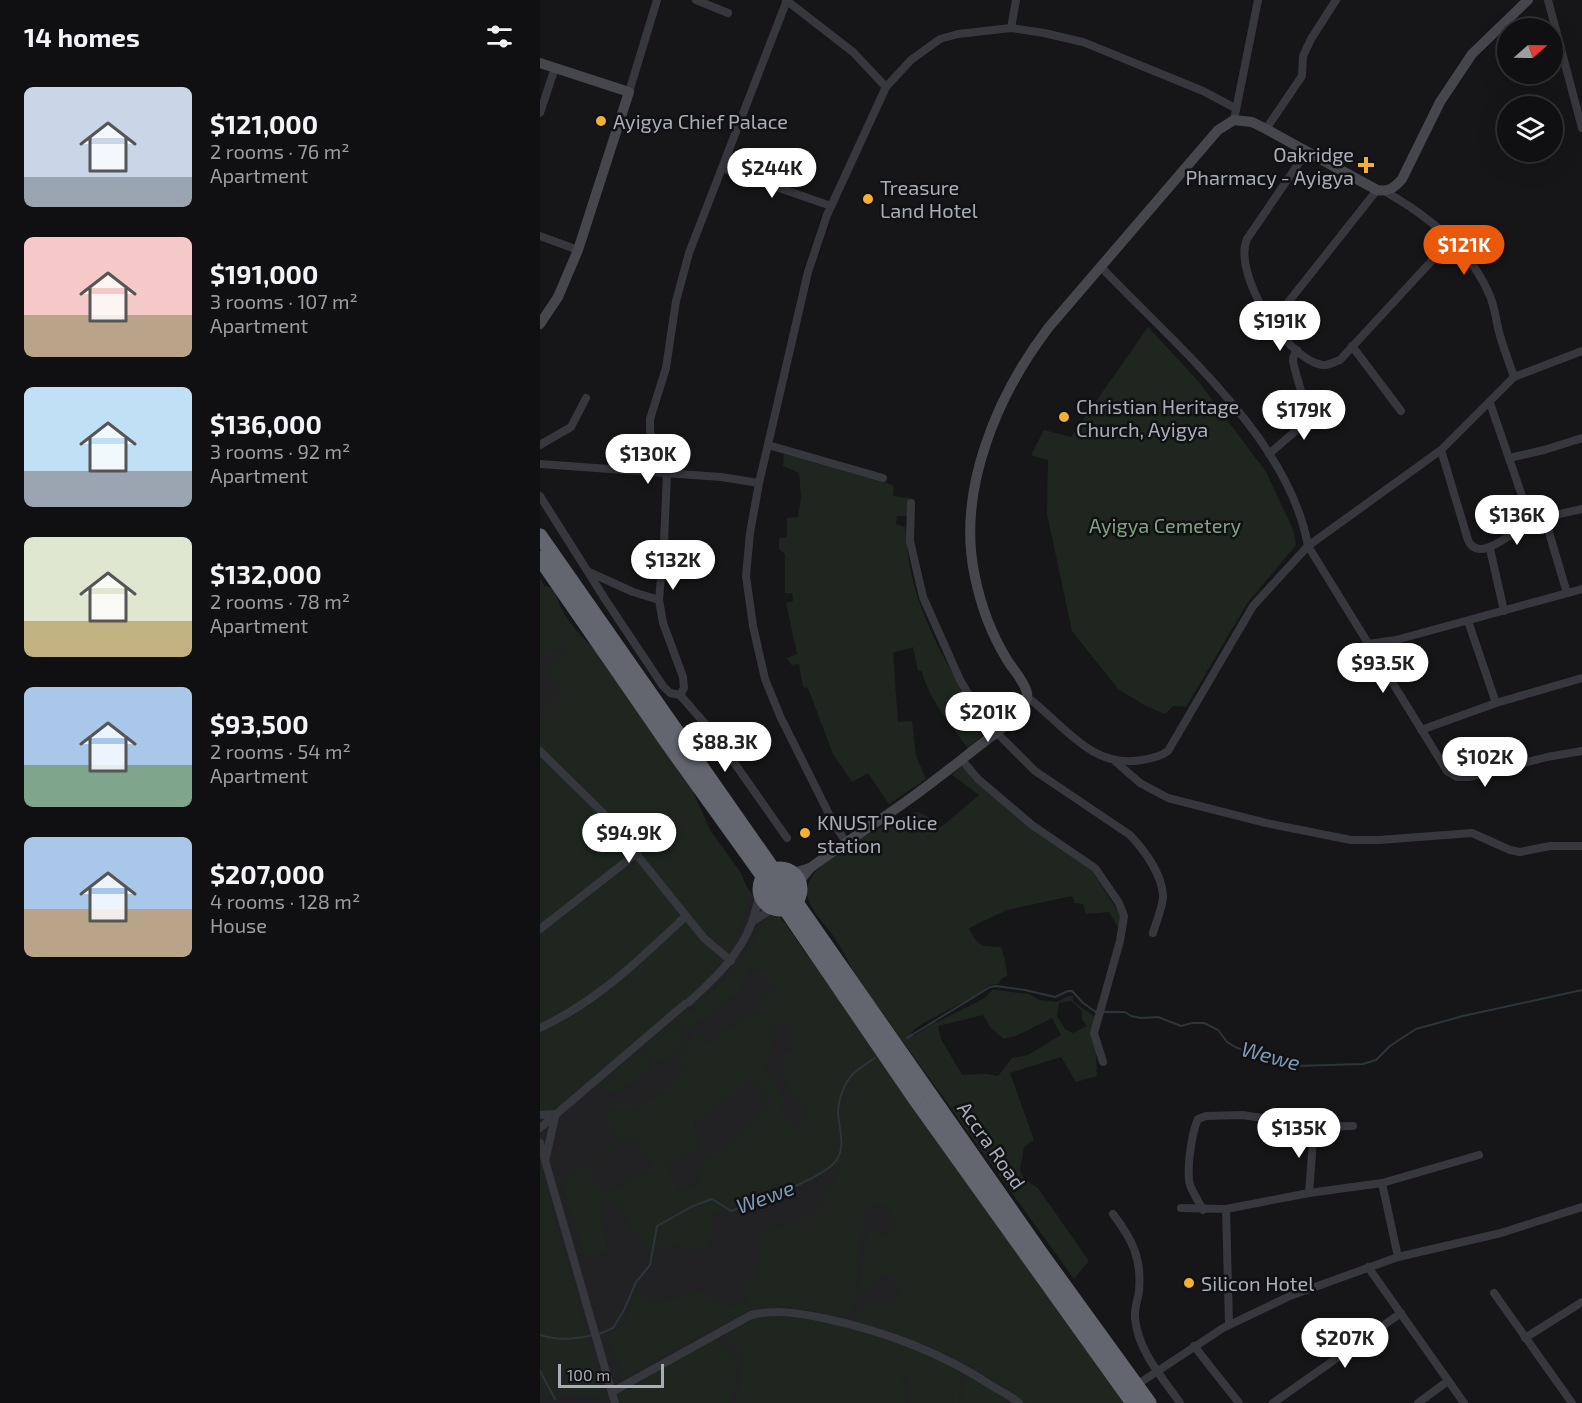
<!DOCTYPE html>
<meta charset="utf-8">
<style>
:root{--surface:#101012;--page:#1e1e20;--text:#f1f3f6;--muted:#9c9d9f;--line:#303032;--accent:#ea580c}
body{margin:0;font-family:"Exo 2",sans-serif;background:var(--page);color:var(--text);height:100vh;display:flex;flex-direction:column;font-size:22px;white-space:nowrap}
*{box-sizing:border-box;margin:0}
p{font-size:20px;color:var(--muted)}
.icon{flex:none;width:33px;height:33px;fill:none;stroke:currentColor;stroke-width:2;stroke-linecap:round;stroke-linejoin:round}
.map{position:relative;flex:1;overflow:hidden}
.details{display:flex;flex-direction:column;background:var(--surface);width:540px}
.details>*{flex:none}
.needle{width:39px;rotate:70deg}
.buttons{position:absolute;left:957px;top:18px;display:grid;gap:12px}
.buttons a{display:grid;place-items:center;width:66px;height:66px;border-radius:50%;background:var(--surface);box-shadow:0 6px 24px #0002,0 0 0 2px var(--line);font-size:30px}
.scale{position:absolute;left:18px;bottom:15px;width:106px;box-sizing:border-box;padding-left:6px;border:3px solid #a8adb8;border-top:0;font-size:16px;line-height:21px;white-space:nowrap;color:#a8adb8;-webkit-text-stroke:4px #111113;paint-order:stroke}
.price{position:absolute;translate:-50% -51px;padding:0 14px;border-radius:21px;background:#fff;color:#222;font-size:20px;line-height:39px;filter:drop-shadow(0 2px 3px #0008)}
.price::after{content:'';position:absolute;left:50%;top:36px;width:18px;height:14px;margin-left:-9px;background:inherit;clip-path:polygon(0 0,100% 0,50% 100%)}
.price.selected{background:var(--accent);color:#fff}
ul{padding:0;list-style:none}
li{display:flex;align-items:center;gap:18px;height:150px;padding:0 24px}
li span{display:grid;place-items:center;flex:none;width:168px;height:120px;border-radius:9px;color:#555}
li>.icon{margin-inline-start:auto}
span .icon{width:72px;height:72px;fill:#fffc;stroke-width:1}
li b{font-size:26px}
h2{display:flex;justify-content:space-between;align-items:center;height:72px;padding:0 24px;font-size:26px}
main{display:flex;flex:1;min-height:0}
.map>svg:first-child{display:block}
.built{fill:#222225}
.green{fill:#1e261f;fill-rule:evenodd}
.lines{fill:none;stroke-linecap:round;stroke-linejoin:round}
.stream{stroke:#2c353c;stroke-width:2}
.street{stroke:#37383d;stroke-width:8}
.secondary{stroke:#45474d;stroke-width:10}
.highway{stroke:#63666e;stroke-width:15}
.poi-dot{fill:#f2b134;stroke:#111113;stroke-width:2}
.labels{text-anchor:middle;dominant-baseline:central;stroke-width:5;stroke-linejoin:round;paint-order:stroke}
.poi-label{font-size:20px;fill:#a8adb8;stroke:#111113;text-anchor:start}
.park-label{font-size:20px;fill:#7fa381;stroke:#111113}
.street-label{font-size:20px;fill:#a8adb8;stroke:#111113}
.water-label{font-size:21px;font-style:italic;fill:#7f9bb3;stroke:#111113}
</style>
<main>
<section class="details">
<h2>14 homes<svg class="icon" aria-label="filters" viewBox="0 0 24 24"><path d="M4 7h16M4 17h16"/><circle cx="9" cy="7" r="2"/><circle cx="15" cy="17" r="2"/></svg></h2>
<ul>
<li><span style="background:linear-gradient(#c9d6e8 75%,#9aa5b1 0)"><svg class="icon" aria-label="home" viewBox="0 0 24 24"><path d="M3 11l9-7 9 7M6 9v11h12V9"/></svg></span><div><b>$121,000</b><p>2 rooms · 76 m²</p><p>Apartment</p></div></li>
<li><span style="background:linear-gradient(#f6c9c9 65%,#b9a48a 0)"><svg class="icon" aria-label="home" viewBox="0 0 24 24"><path d="M3 11l9-7 9 7M6 9v11h12V9"/></svg></span><div><b>$191,000</b><p>3 rooms · 107 m²</p><p>Apartment</p></div></li>
<li><span style="background:linear-gradient(#bfe0f5 70%,#9aa5b1 0)"><svg class="icon" aria-label="home" viewBox="0 0 24 24"><path d="M3 11l9-7 9 7M6 9v11h12V9"/></svg></span><div><b>$136,000</b><p>3 rooms · 92 m²</p><p>Apartment</p></div></li>
<li><span style="background:linear-gradient(#dfe7d0 70%,#c2b280 0)"><svg class="icon" aria-label="home" viewBox="0 0 24 24"><path d="M3 11l9-7 9 7M6 9v11h12V9"/></svg></span><div><b>$132,000</b><p>2 rooms · 78 m²</p><p>Apartment</p></div></li>
<li><span style="background:linear-gradient(#a9c7e8 65%,#7fa58c 0)"><svg class="icon" aria-label="home" viewBox="0 0 24 24"><path d="M3 11l9-7 9 7M6 9v11h12V9"/></svg></span><div><b>$93,500</b><p>2 rooms · 54 m²</p><p>Apartment</p></div></li>
<li><span style="background:linear-gradient(#a9c7e8 60%,#b9a48a 0)"><svg class="icon" aria-label="home" viewBox="0 0 24 24"><path d="M3 11l9-7 9 7M6 9v11h12V9"/></svg></span><div><b>$207,000</b><p>4 rooms · 128 m²</p><p>House</p></div></li>
</ul>
</section>
<div class="map">
<svg width="1042" height="1403" viewBox="0 0 1042 1403">
<rect width="100%" height="100%" fill="#161618"/>
<polygon class="built" points="0,579 325,1062 571,1403 0,1403"/>
<g class="green">
<polygon points="608,327 659,382 726,472 753,529 756,545 708,602 646,707 633,706 625,714 606,706 578,689 532,631 507,514 508,460 491,455 504,430 531,437"/>
<path d="M244,452L327,475L354,486L353,496L370,498L367,516H357L356,524L365,527C367,543 368,561 372,577C386,633 416,682 449,729L428,748C410,724 389,700 382,671H378L373,647L353,653L358,722L372,721L376,756L386,779L349,804L328,773L312,782L293,754L268,688L263,687L259,664L251,665L247,658L257,654L246,603L253,601L252,593H245V554L239,549V538L247,537V518L258,517L261,498L259,473L243,466Z"/>
<path d="M6,586C17,588 17,599 21,608C30,625 45,641 59,653L151,787L170,830L201,873C215,902 201,926 188,953L146,913L102,855L48,792L0,745V712L23,692L7,669L27,655L21,646L0,660V588Z"/>
<polygon points="0,755 42,796 88,846 90,854 0,925"/>
<path d="M422,765L550,868L581,916L578,927L569,912L546,914L543,904L535,903L532,896L467,910L429,928C438,948 442,946 461,947L465,960L467,976L461,979L459,984L450,985L438,994L382,1024L371,1032L374,1036L387,1027L445,998L452,990H456L489,994L499,1000L517,1002L528,996H533V1001L555,1017L557,1076L536,1082L521,1057L470,1073L494,1140L484,1147L480,1170L484,1179L498,1188L549,1261L534,1279L317,978C309,964 303,950 294,937C286,925 272,913 268,899C256,862 350,823 376,812L391,818L400,828L439,795L412,775ZM531,1001L542,1011V1019L547,1026L533,1033L525,1029L517,1016L519,1003ZM443,1015L451,1028L464,1039L478,1035L512,1018L521,1035L488,1055L472,1058L458,1076L446,1074L422,1075L401,1039L398,1026Z"/>
<polygon points="95,861 98,862 142,916 56,993 0,1026 0,934"/>
<path d="M239,915L463,1229L584,1403H487L440,1371L420,1360L383,1344L315,1322L320,1309L325,1304L346,1305L361,1298L352,1275C338,1274 328,1290 319,1299L326,1232L334,1226L340,1236L351,1230L355,1223L351,1212L344,1204L334,1205L326,1210L323,1221L315,1302C313,1309 311,1315 303,1317C271,1310 244,1302 210,1310L83,1378L68,1335L85,1322L96,1289L110,1302H122L159,1291L168,1295L172,1303L184,1299L188,1308L208,1300L201,1282L217,1277L221,1245L218,1233C228,1230 240,1229 250,1225C279,1215 293,1187 302,1161C279,1180 250,1191 222,1203C214,1207 204,1213 195,1213C187,1213 180,1211 172,1213L171,1242L164,1250L149,1249L132,1244L123,1251L102,1244L77,1201L66,1200L61,1207L68,1253L44,1256L22,1183L80,1140L61,1117L83,1100L95,1112L147,1071L138,1057L148,1047L151,1036L155,1030L167,1043L222,1009L219,1001L236,990L218,967L212,969L204,981L202,990L152,1027L144,1028L137,1018L147,1009L151,1013L155,1011L152,1005L169,994L191,974L213,942L221,924L228,916ZM229,1025L254,1027V1050L244,1054L242,1077L248,1080L246,1087L250,1089L249,1095L270,1107L257,1132L241,1110L244,1102L236,1083L223,1067C236,1051 232,1044 229,1025ZM210,1078L233,1104L189,1147L161,1161L165,1170L157,1175L160,1182L140,1193L125,1163C134,1159 157,1153 158,1142C159,1136 155,1128 153,1122L171,1113ZM92,1136L114,1167L65,1195L47,1167Z"/>
<polygon points="144,920 182,961 172,974 156,991 20,1106 8,1111 0,1111 0,1031 27,1018 63,996"/>
<path d="M133,1022L145,1038L146,1043C141,1049 137,1050 131,1055C113,1068 113,1064 104,1046Z"/>
<path d="M102,1050L111,1065L110,1071C94,1080 82,1094 63,1092L58,1084Z"/>
<polygon points="0,1164 64,1397 0,1396"/>
<path d="M223,1314C238,1316 254,1316 270,1319C320,1326 374,1348 420,1369L419,1403H371L368,1375L360,1374L366,1403H195L203,1362L201,1355L183,1333L215,1316Z"/>
<path d="M175,1339C203,1363 199,1369 190,1403H80L77,1393Z"/>
<polygon points="424,1371 466,1397 464,1403 421,1403"/>
</g>
<g class="lines">
<g class="stream">
<polyline points="367,1038 450,987 456,986 485,990 515,997 528,991 532,991 543,1003 556,1012 585,1012 591,1016 601,1018 618,1017 641,1026 652,1023 664,1023 678,1030 687,1042 697,1048 755,1066 823,1064 836,1060 850,1046 876,1029 923,1016 1042,990"/>
<path d="M59,1334L73,1328L84,1310L96,1282L110,1265L117,1226L153,1206L172,1199L191,1211C217,1201 272,1183 292,1165C308,1151 299,1130 298,1113C298,1100 304,1083 313,1074C319,1068 328,1063 335,1058"/>
<path d="M0,1335C17,1341 36,1339 53,1335"/>
<polyline points="0,1371 15,1399"/>
</g>
<g class="street">
<polyline points="156,0 188,13"/>
<polyline points="246,0 313,52 346,87"/>
<polyline points="1008,0 1042,128"/>
<polyline points="471,28 476,0"/>
<polyline points="89,92 117,0"/>
<polyline points="0,113 15,68"/>
<polyline points="694,120 718,0"/>
<polyline points="726,129 762,76 763,56 771,39 796,0"/>
<path d="M767,151L707,239C692,273 745,358 782,365C788,366 794,362 800,360L910,241"/>
<polyline points="182,168 291,206"/>
<path d="M846,192C888,216 931,250 950,296C955,308 956,320 959,332C963,347 969,362 974,377"/>
<polyline points="0,236 38,250"/>
<path d="M561,267C634,344 749,438 768,546L907,771L917,777H930L1007,757L1042,751"/>
<polyline points="731,324 837,190"/>
<polyline points="812,346 861,411"/>
<path d="M757,350C755,354 753,356 753,360C753,365 767,412 770,418"/>
<polyline points="950,403 991,522"/>
<polyline points="0,445 31,427 46,398"/>
<polyline points="228,445 343,478"/>
<path d="M901,450L928,540C939,566 976,528 992,522C1007,516 1026,513 1042,509"/>
<polyline points="729,454 782,408"/>
<polyline points="969,458 1004,450 1042,438"/>
<polyline points="0,464 181,477 219,483"/>
<polyline points="0,496 65,599 123,686 130,693 140,695 174,734 247,838"/>
<path d="M371,503L370,541L383,597L420,680L438,710L456,732L495,771L590,835C604,850 622,874 623,896C623,907 616,922 613,933"/>
<polyline points="1005,519 1027,593"/>
<polyline points="950,549 964,611"/>
<polyline points="49,572 93,592 119,600"/>
<polyline points="928,621 956,703"/>
<polyline points="828,644 856,640 1042,589"/>
<polyline points="140,695 144,688 143,677 123,623 119,600 124,543 127,473 110,432 110,419 126,368 136,301 149,253 247,0"/>
<path d="M487,697C524,724 550,769 602,760C612,758 620,757 628,751L713,606L768,546L901,450L974,377L1042,351"/>
<polyline points="881,730 956,703 1042,678"/>
<polyline points="0,751 63,813 164,938 191,961"/>
<polyline points="421,759 438,779 492,825 555,868 579,903 584,916 580,941 554,1033 563,1062"/>
<polyline points="576,762 600,783 628,798 726,823 811,840 839,840 932,833 970,850 980,852 1010,846 1042,846"/>
<polyline points="306,842 294,824 240,716 225,679 213,626 206,576 210,533 219,483 268,272 287,215 346,87 371,60 400,39 418,34 471,28 504,33 543,42 663,91 695,108"/>
<polyline points="213,921 229,911 236,909"/>
<polyline points="0,929 97,853"/>
<path d="M149,1002C174,979 200,955 212,922C215,913 217,904 220,895"/>
<path d="M0,1028C59,1000 99,960 146,916"/>
<polyline points="0,1115 16,1114"/>
<polyline points="0,1128 145,1004"/>
<polyline points="0,1143 75,1403"/>
<polyline points="6,1157 15,1117"/>
<polyline points="842,1183 858,1257"/>
<polyline points="769,1193 774,1127"/>
<polyline points="641,1208 686,1209 769,1193 842,1183 939,1155"/>
<polyline points="686,1209 689,1324"/>
<path d="M663,1210C659,1202 653,1193 650,1185C646,1171 652,1131 658,1119L666,1116L702,1115L759,1123L774,1127L813,1126"/>
<path d="M573,1214C592,1239 602,1258 599,1291C598,1300 594,1308 595,1318C598,1351 622,1377 640,1403"/>
<polyline points="828,1267 924,1403"/>
<polyline points="954,1293 1032,1403"/>
<polyline points="985,1338 1042,1302"/>
<polyline points="654,1346 699,1403"/>
<polyline points="595,1386 683,1328 750,1296 858,1257 961,1233 1042,1207"/>
<path d="M72,1392L211,1315C236,1309 258,1313 283,1318C344,1331 401,1352 452,1386C462,1392 471,1396 479,1403"/>
<polyline points="733,1403 861,1313"/>
<polyline points="878,1403 908,1381"/>
</g>
<g class="secondary">
<polyline points="0,63 89,92 38,250 18,297 0,324"/>
<polyline points="253,873 270,868"/>
<path d="M260,885L262,878L270,868C301,845 333,825 364,803C391,784 417,763 444,742C455,733 478,718 484,706C486,702 488,697 487,693C484,680 472,669 466,658C451,633 441,606 435,577C416,491 457,395 509,327L678,130L694,120L712,122L726,129L837,190C849,192 854,188 862,179L900,102L932,54L988,0"/>
</g>
<g class="highway">
<polyline points="0,536 502,1255 609,1403"/>
<polyline points="0,558 127,742 223,876 376,1100 593,1403"/>
<circle cx="240" cy="889" r="20"/>
</g>
</g>
<g class="poi-dot">
<circle cx="61" cy="121" r="6"/>
<path d="M823 156h6v6h6v6h-6v6h-6v-6h-6v-6h6z"/>
<circle cx="328" cy="199" r="6"/>
<circle cx="524" cy="417" r="6"/>
<circle cx="265" cy="833" r="6"/>
<circle cx="649" cy="1283" r="6"/>
</g>
<g class="labels">
<g class="poi-label">
<text x="73" y="121">Ayigya Chief Palace</text>
<text x="814" y="154" text-anchor="end">Oakridge<tspan x="814" dy="23">Pharmacy - Ayigya</tspan></text>
<text x="340" y="187">Treasure<tspan x="340" dy="23">Land Hotel</tspan></text>
<text x="536" y="406">Christian Heritage<tspan x="536" dy="23">Church, Ayigya</tspan></text>
<text x="277" y="822">KNUST Police<tspan x="277" dy="23">station</tspan></text>
<text x="661" y="1283">Silicon Hotel</text>
</g>
<g class="park-label">
<text x="625" y="525">Ayigya Cemetery</text>
</g>
<g class="street-label">
<text transform="translate(452 1145) rotate(55)">Accra Road</text>
</g>
<g class="water-label">
<text transform="translate(731 1055) rotate(15)">Wewe</text>
<text transform="translate(225 1196) rotate(-20)">Wewe</text>
</g>
</g>
</svg>
<div class="buttons">
<a><svg class="needle" viewBox="-14 -14 28 28"><path d="M0-13l5 13h-10z" fill="#e53935"/><path d="M0 13l5-13h-10z" fill="#9c9d9f"/></svg></a>
<a><svg class="icon" aria-label="layers" viewBox="0 0 24 24"><path d="M12 4l9 5-9 5-9-5zM3 14l9 5 9-5"/></svg></a>
</div>
<div class="scale">100 m</div>
<b class="price" style="left:232px;top:199px">$244K</b>
<b class="price selected" style="left:924px;top:276px">$121K</b>
<b class="price" style="left:740px;top:352px">$191K</b>
<b class="price" style="left:764px;top:441px">$179K</b>
<b class="price" style="left:108px;top:485px">$130K</b>
<b class="price" style="left:977px;top:546px">$136K</b>
<b class="price" style="left:133px;top:591px">$132K</b>
<b class="price" style="left:843px;top:694px">$93.5K</b>
<b class="price" style="left:448px;top:743px">$201K</b>
<b class="price" style="left:185px;top:773px">$88.3K</b>
<b class="price" style="left:945px;top:788px">$102K</b>
<b class="price" style="left:89px;top:864px">$94.9K</b>
<b class="price" style="left:759px;top:1159px">$135K</b>
<b class="price" style="left:805px;top:1369px">$207K</b>
</div>
</main>
